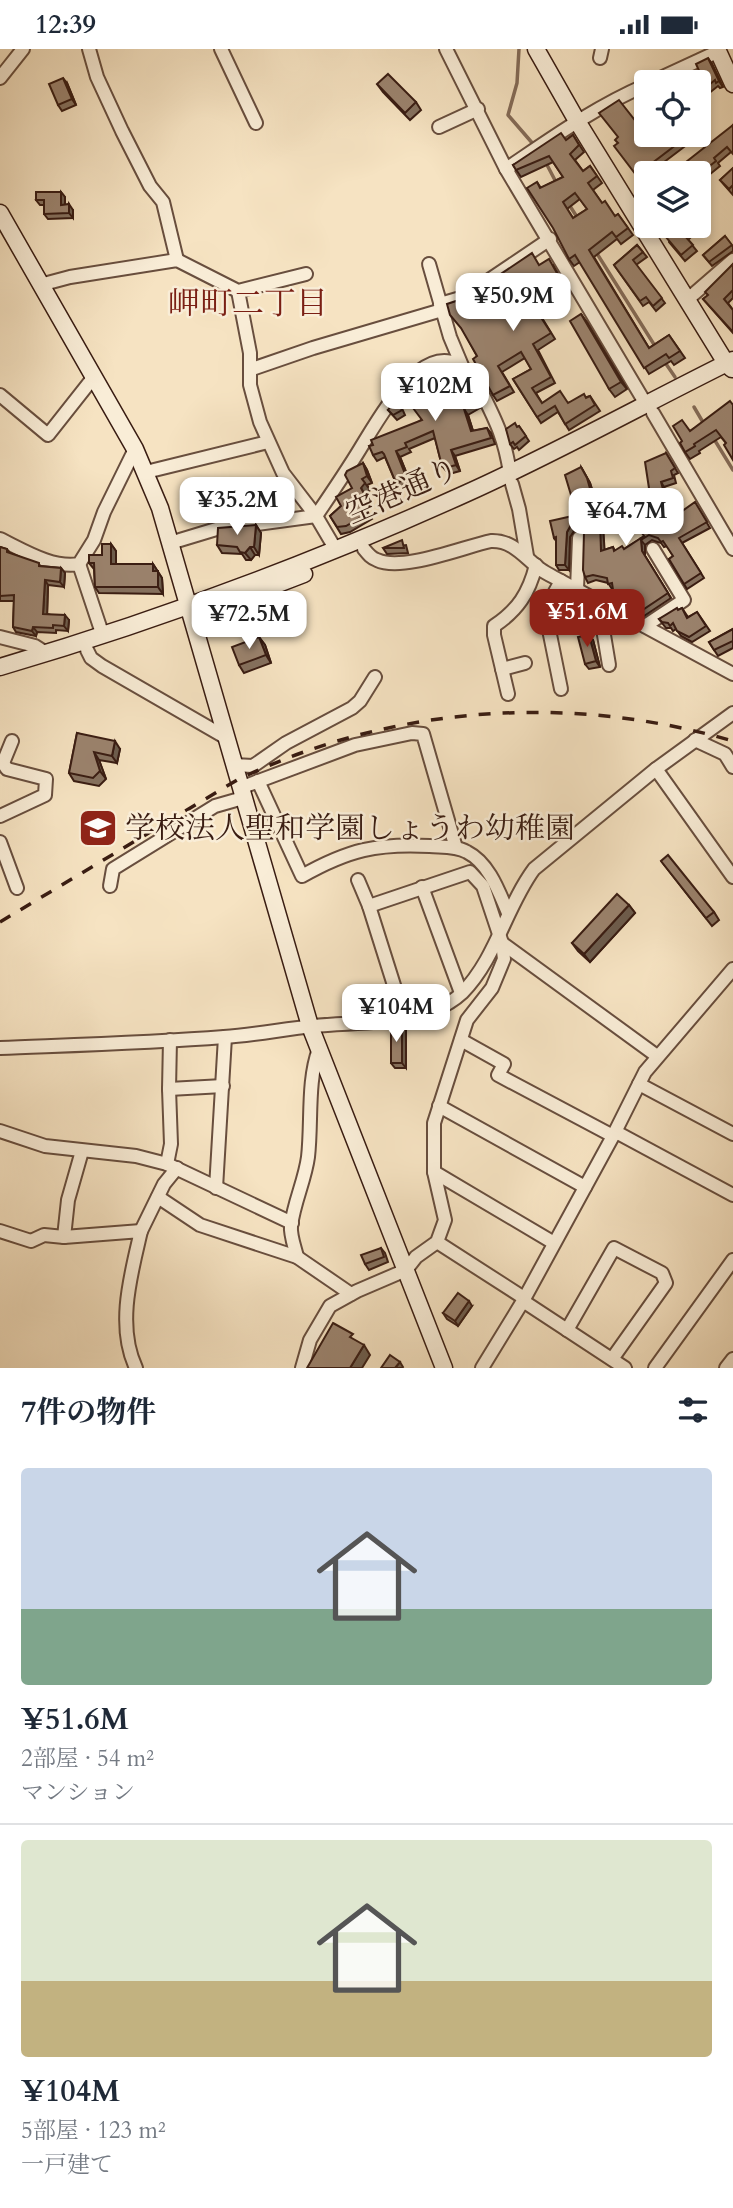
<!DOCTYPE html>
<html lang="ja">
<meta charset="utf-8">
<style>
:root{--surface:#fff;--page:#f2f2f3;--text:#1f2937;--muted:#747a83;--line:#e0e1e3;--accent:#8f2418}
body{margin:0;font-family:Cardo,"Noto Serif JP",serif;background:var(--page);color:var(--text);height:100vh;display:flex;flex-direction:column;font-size:26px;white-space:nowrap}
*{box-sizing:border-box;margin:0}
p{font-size:23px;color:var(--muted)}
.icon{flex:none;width:38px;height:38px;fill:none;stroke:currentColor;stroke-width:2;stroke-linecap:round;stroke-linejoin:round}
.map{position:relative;height:1319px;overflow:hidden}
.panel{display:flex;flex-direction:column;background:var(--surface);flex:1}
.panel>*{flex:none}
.controls{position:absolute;left:634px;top:21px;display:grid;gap:14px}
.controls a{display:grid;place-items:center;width:77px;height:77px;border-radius:7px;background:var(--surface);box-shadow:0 4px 10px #0003;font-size:35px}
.price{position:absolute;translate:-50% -60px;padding:0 16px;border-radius:14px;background:#fff;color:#222;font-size:23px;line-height:46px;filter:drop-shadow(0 2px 4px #0008)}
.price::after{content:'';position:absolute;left:50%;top:42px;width:21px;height:16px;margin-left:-10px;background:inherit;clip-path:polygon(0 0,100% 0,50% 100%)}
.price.current{background:var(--accent);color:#fff}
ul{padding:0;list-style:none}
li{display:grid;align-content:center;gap:14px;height:371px;padding:0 21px}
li+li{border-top:2px solid var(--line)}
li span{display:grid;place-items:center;height:217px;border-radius:7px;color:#555}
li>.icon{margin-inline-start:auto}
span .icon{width:126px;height:126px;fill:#fffc;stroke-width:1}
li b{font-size:30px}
h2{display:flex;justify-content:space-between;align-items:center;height:84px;padding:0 21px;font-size:30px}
.status{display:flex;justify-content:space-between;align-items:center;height:49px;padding:0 35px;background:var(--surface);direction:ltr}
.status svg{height:19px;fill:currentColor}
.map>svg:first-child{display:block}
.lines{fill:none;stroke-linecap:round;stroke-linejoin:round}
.stream{stroke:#846b58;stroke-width:3.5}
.street-casing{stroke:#684e3e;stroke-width:16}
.secondary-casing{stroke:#391c12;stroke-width:19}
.street{stroke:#f9edd7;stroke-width:12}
.secondary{stroke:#f9edd7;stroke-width:16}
.rail{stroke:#391c12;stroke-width:3.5;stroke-dasharray:12 12;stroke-linecap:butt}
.wall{fill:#85715f;stroke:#391c12;stroke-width:2;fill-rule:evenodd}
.shaded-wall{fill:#6c5c4d;stroke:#391c12;stroke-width:2}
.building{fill:#9b836e;stroke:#391c12;stroke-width:2;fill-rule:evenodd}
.labels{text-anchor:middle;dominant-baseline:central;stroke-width:5;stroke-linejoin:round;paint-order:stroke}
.street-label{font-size:30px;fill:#391c12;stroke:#f9edd7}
.poi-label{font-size:30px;fill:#391c12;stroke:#f9edd7;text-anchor:start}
.neighbourhood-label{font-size:32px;fill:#7a1f14;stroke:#f9edd7}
</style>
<div class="status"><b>12:39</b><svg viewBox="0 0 49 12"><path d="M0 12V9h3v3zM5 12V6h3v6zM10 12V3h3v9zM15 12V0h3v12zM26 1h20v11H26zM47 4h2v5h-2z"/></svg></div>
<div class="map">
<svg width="733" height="1319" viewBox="0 0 733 1319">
<rect width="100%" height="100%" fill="#f6e3c2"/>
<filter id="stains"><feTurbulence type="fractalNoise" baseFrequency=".00286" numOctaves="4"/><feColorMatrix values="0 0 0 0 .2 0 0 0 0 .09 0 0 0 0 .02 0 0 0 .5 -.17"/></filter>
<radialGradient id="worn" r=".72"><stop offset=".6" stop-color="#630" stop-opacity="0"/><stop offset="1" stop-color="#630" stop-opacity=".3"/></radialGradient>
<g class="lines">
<g class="stream">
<polyline points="519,0 517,34 508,66 534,96"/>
<polyline points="546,114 557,135"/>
<polyline points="568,154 577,168"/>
<polyline points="596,203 655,297"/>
<polyline points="664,312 675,328"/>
<polyline points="694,358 704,375"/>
<polyline points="714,390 733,421"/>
</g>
<g class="street-casing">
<g id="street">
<polyline points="89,0 97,28 122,82 150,137 163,153 177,211"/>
<polyline points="221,0 256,74"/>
<polyline points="446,0 506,120 647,357"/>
<polyline points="600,9 602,0"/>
<polyline points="0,29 23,0"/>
<polyline points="652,33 719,2"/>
<polyline points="439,78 478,60"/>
<path d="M506,120C552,89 595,58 646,36"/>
<polyline points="429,215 450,288 463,319"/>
<polyline points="40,236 70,228 177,211 238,242 306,225"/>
<polyline points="238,242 250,304 250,336 260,373 283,424 316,467 336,501"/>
<polyline points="688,250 733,211"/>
<polyline points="440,255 464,248 550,190"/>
<polyline points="252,320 313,299 442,261"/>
<polyline points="0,346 48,386 93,329"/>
<polyline points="653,364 733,500"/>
<polyline points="146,423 268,393"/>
<polyline points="512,435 519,460 527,507"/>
<path d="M0,490C23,501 53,520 79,515L94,491L104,463L135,400"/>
<path d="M170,494L223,478L243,477L316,467C331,445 346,423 360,400C384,361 439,261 482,344C497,374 505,391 510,424"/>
<path d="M364,500C368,505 371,509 377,511C402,523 463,498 491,492C513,491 524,508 540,520C547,525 554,528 561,532L733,625"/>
<polyline points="79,515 103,587"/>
<polyline points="561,532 545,561 561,640"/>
<polyline points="577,540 579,489"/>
<polyline points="602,555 600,562 609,616"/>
<polyline points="645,577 684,551 653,500"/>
<polyline points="0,588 35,597 46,604"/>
<polyline points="87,601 91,609 102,617 225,688"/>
<polyline points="502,620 525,614"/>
<path d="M508,645L494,586V577C518,561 529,544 536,516"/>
<polyline points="695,691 725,705 733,718"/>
<polyline points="234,716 253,717 286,694 352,659 360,652 375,628"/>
<polyline points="656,720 733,828"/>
<path d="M258,732L302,827C348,801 377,794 430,797C442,798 457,797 467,803C489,814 499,843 508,864"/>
<polyline points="240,739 355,696 412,684 423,685 456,799"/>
<polyline points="0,767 45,746 46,730 7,720 3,714 12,692"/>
<polyline points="0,793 17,839"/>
<polyline points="358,831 369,857 404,968"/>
<polyline points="110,837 113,820 215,757 243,749"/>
<polyline points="422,838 461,944"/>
<polyline points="502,894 657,1007"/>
<polyline points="461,991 504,1015 498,1026 613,1087"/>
<path d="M0,999C74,996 149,994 224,988C254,986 284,980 314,977C359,972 426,978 462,944C496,910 506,858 534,820L656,720L733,664"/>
<polyline points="639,1035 733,1085"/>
<polyline points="169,1040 223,1037"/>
<polyline points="439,1057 585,1138"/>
<polyline points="0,1082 45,1097 136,1107 167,1115 292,1174"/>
<polyline points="616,1083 733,1146"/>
<polyline points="167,1115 171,1095 169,1040 170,991"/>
<polyline points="434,1123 554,1194"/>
<polyline points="216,1139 225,988"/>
<polyline points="158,1148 200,1176 297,1208 351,1245"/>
<path d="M0,1182L31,1192L44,1186L64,1188L141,1182C131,1225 116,1277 136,1319"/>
<polyline points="141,1182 164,1135 177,1119"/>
<polyline points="64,1188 68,1151 82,1102"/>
<polyline points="437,1193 524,1249"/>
<path d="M297,1208C295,1199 290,1186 291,1177C294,1153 305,1131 308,1108C312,1073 307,1032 319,1000"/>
<polyline points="523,1252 625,1319"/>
<polyline points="567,1281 614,1199 662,1224 666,1234 612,1310"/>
<polyline points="302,1319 310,1291 330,1257 357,1242 406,1221 416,1208 437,1193 445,1171 434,1123 434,1074 467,971 492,939 504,910 502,894 483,837 470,823 369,857"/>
<polyline points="482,1319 523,1252 613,1087 645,1023 733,920"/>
<polyline points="655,1319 733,1211"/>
<polyline points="726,1319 733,1310"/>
</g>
</g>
<g class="secondary-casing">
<g id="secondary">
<polyline points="536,0 577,72 726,314 732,320"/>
<polyline points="717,0 733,35"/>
<polyline points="0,164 135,400 160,459 310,977 444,1319"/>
<polyline points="252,545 304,525"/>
<path d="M0,618C160,571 315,513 467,444C558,403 644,355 733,311"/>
</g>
</g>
<use href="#street" class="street"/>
<use href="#secondary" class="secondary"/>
<path class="rail" d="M0,873L237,731C392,656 569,644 733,692"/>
</g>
<g class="wall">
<polygon points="712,15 723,38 720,39 718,37 698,53 698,33 701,26"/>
<polygon points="67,34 76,56 62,62 58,56"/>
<polygon points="377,35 416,53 421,61 410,71 383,43"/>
<polygon points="634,70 646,86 698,86 698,72 705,82 651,123 618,94"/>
<polygon points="733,76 731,103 718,114 720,117 698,135 698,124"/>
<path d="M573,86L584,103L575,111L583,122L590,117L602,134L593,141L602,154L615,167L618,165L633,186L621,195L617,190L594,208L649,299L669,286L685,309L674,316L671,312L649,325L580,213L574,217L569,210L537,133L541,139L563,128L553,113L521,128L513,116L566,91ZM580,150L587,160L573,169L567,160Z"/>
<polygon points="733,119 733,146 720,131"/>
<polygon points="61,143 65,148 65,156 73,161 73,169 48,170 44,165 44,156 40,156 36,151"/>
<polygon points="698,165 705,174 688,191 697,202 685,212 669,193 672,182 668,177 698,177"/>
<polygon points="725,187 733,198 733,202 712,217 703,206"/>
<polygon points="637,196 647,208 636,216 665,254 656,262 649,253 643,257 614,216"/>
<polygon points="733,215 733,249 728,254 733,261 733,284 703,250 707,247"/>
<path d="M539,216H553L562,232L531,251L555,290L538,301L555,334L536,344L542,354H568L590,347L600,362L569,381L558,363L541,374L513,330L531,320L525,309L502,323L514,343L497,352L493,346L477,307L463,281L465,249ZM506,243L514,255L494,267L487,255Z"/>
<polygon points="581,265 627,340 615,348 609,340"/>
<polygon points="454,321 480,359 468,366 473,382 487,379 491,384 495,395 455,407 460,422 449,425 442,417 435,389 409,400 411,403 400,408 411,435 399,440 396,434 385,408 377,412 373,406 421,371"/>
<polygon points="400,355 405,366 397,371 388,361"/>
<polygon points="733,356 726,394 721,388 699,402 700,404 690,410 685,403 682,392 690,382"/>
<polygon points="519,377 529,392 519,401 517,398 514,400 510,395 517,378"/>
<polygon points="666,404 678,424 674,426 676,434 664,438 671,460 655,464 652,459"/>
<polygon points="363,414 367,421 372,434 367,436 370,441 366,446 371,456 365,459 372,470 350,483 341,485 330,467 341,457 352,439"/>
<polygon points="581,418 590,434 601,469 601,474 603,477 604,501 613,498 615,502 624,500 661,477 698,459 710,479 682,494 704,529 687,540 669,510 673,507 667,497 664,498 661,494 652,491 645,496 645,507 671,549 644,567 636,562 630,555 624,556 618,553 614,548 613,540 612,540 608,534 596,531 588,534 585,528 584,483 583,482 580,480 574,482 570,488 569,521 559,521 556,516 556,492 554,489 577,466"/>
<polygon points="256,476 261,484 259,506 255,506 251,511 246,511 242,505 222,504 217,496"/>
<polygon points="111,495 116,502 116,515 153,515 162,529 163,545 99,544 95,538 94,520 89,514 102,506"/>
<polygon points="406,496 408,504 387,505 383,499"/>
<polygon points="0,498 7,500 10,504 41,517 61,519 65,524 64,538 48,536 47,565 69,571 68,582 56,581 56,584 37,583 36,587 16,583 13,578 14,552 0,552"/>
<polygon points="682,559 688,568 697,563 710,582 692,593 681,587 676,580 673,582 671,579 666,579 659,570"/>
<polygon points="733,580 733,599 718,607 709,593"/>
<polygon points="589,586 593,591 600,618 589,620 585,615"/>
<polygon points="259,588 265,596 271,614 244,624 239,616"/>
<polygon points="77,684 120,700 117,714 99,711 106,730 99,737 74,732 69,724"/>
<polygon points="661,812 714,863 719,871 712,877"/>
<polygon points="629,856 635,864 590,913 578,902 572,894"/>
<polygon points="406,981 406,1019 395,1019 391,1014"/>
<polygon points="381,1199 385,1204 388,1213 369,1221 365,1215"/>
<polygon points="472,1257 458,1277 447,1270 443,1264"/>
</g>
<g class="shaded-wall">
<polygon points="708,9 712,15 723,38 719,32"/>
<polygon points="63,29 67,34 76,56 72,50"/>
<polygon points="61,143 65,148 65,161 61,156"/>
<polygon points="69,155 73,161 73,169 69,164"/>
<polygon points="581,265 587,273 627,340 621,333"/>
<polygon points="464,360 468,366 475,388 471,382"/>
<polygon points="451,401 455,407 460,422 456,416"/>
<polygon points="396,402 400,408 411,435 407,430"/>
<polygon points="363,414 367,421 372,434 367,427"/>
<polygon points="581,418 590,434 601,469 601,474 603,477 605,507 601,502 597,472"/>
<polygon points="362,430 370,441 366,446 371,456 361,439"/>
<polygon points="661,433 664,438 671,460 667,455"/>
<polygon points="256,476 261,484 259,506 254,498"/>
<polygon points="571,476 574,482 570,488 569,521 565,516 567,483"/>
<polygon points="641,491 645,496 645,507 671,549 642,502"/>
<polygon points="111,495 116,502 116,522 111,515"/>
<polygon points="250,498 255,506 251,511 245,504"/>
<polygon points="153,515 162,529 163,545 158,538 153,522"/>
<polygon points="61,519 65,524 64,538 60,533"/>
<polygon points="45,531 48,536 47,570 43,565"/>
<polygon points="65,566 69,571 68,582 64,577"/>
<polygon points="33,578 37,583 36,587 32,582"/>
<polygon points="589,586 593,591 600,618 596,612"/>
<polygon points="259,588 265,596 271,614 266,606"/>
<polygon points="115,692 120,700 117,714 112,707"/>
<polygon points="94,703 99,711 106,730 100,722"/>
<polygon points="629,856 635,864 590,913 584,905"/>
<polygon points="402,976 406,981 406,1019 402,1014"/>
<polygon points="469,1252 472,1257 458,1277 455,1272"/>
<polygon points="364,1296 370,1306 362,1319 350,1319"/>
<polygon points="400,1313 403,1318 402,1319 395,1319"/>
</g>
<g class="building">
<polygon points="708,9 719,32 716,34 715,31 698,45 698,33 692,33 701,26 696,15"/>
<polygon points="388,25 416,53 405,64 377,35"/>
<polygon points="671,27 676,33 657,33"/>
<polygon points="63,29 72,50 58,56 49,35"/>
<polygon points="619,51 634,70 646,61 646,86 689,86 647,118 652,124 646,124 646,139 614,97 618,94 615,91 618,88 599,64"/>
<polygon points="733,76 733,105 727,98 714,109 716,112 698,126 698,124 672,124"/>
<path d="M561,84L566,91L573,86L579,96L570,105L583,122L590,117L597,127L588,134L602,154L605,152L615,167L618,165L628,179L616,188L612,183L589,201L649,299L669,286L680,302L669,309L666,305L644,319L575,206L569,210L553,179L527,139L537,133L540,139L563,128L549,107L516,121L513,116ZM575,144L587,160L573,169L563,153Z"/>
<polygon points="733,119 733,136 729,140 720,131"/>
<polygon points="36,143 61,143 61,156 69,155 69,164 44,165 44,151 36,151"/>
<polygon points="669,177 693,177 684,186 693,196 681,206 665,187 673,181"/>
<polygon points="725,187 732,196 709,213 703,206"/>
<polygon points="637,196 643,203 633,211 662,249 653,257 646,248 640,252 614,216"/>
<path d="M532,204L539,216L549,210L558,226L526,245L551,284L533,295L551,328L532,339L542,354L560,342L568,354L584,345L586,349L590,347L595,356L565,375L555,357L537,368L513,330L531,320L521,303L498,317L510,337L493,346L473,310L477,307L461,279L450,266L447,255L465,249ZM503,237L514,255L494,267L483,249Z"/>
<polygon points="733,215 733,241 724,250 733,261 733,283 703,250 708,246 705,243"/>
<polygon points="581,265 621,333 609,340 570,272"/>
<polygon points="441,316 454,321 476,354 464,360 471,382 487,379 491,389 451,401 456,416 445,419 444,416 442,417 433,382 405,394 407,398 396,402 407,430 396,434 384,405 382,403 373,406 369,397 373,396 371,391 422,371 410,355 441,328 435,321"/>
<polygon points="396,350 402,361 393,366 388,361"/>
<polygon points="730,352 733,356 733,411 724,396 726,394 716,381 694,395 695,397 685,403 680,394 682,392 673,377 682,371 690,382"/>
<polygon points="515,374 517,378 519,377 526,387 515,396 513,393 510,395 506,380"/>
<polygon points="666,404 675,419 671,422 673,429 661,433 667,455 652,459 645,413"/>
<polygon points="363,414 367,427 362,430 365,434 361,439 367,450 361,453 368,464 346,477 337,478 330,467 341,457 336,448 352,439 345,426 347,422"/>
<polygon points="581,418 587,429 597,464 597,472 600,472 601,502 613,498 614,502 622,497 624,500 644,487 642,484 656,475 661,477 695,453 707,473 679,489 701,524 684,535 669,510 673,507 663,492 661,493 658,489 649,486 641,491 642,502 668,544 641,562 632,557 627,549 620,551 614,548 612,534 608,535 607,529 593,526 585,528 583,521 584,483 581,477 576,475 571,476 567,483 565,516 556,516 556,488 554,489 550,472 577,466 565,426"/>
<polygon points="256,476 254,498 250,498 245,504 240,503 237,498 217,496 218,479"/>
<polygon points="402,491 404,499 383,499"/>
<polygon points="102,495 111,495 111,515 153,515 153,522 158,522 158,538 95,538 94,514 89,514 89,506 102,506"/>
<polygon points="0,498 7,500 7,503 39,514 39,517 61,519 60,533 45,531 43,565 65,566 64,577 53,576 53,579 33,578 32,582 13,578 14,546 0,547"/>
<polygon points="677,559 678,561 682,559 687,569 697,563 706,577 689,588 677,582 673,574 670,577 668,574 662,573 659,570"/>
<polygon points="733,580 733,592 714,601 709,593"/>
<polygon points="589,586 596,612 585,615 578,588"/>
<polygon points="259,588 266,606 239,616 232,598"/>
<polygon points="77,684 115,692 112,707 94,703 100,722 93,729 69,724"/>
<polygon points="668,806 714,863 706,869 661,812"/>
<polygon points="617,845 629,856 584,905 572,894"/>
<rect x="391" y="976" width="11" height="38"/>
<polygon points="381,1199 384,1208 365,1215 361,1206"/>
<polygon points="458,1244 469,1252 455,1272 443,1264"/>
<polygon points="333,1274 353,1285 350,1288 364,1296 350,1319 307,1319"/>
<polygon points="390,1306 400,1313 395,1319 381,1319"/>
</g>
<defs>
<g id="school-square" transform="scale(2.0125)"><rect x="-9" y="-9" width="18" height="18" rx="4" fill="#8f2418" stroke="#f9edd7"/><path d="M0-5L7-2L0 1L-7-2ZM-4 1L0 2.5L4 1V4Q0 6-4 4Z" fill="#fff"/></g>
</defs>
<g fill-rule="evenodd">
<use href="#school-square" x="98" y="779"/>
</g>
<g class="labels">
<g class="street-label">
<text transform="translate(402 442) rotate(-24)">空港通り</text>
</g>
<g class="poi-label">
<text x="125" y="779">学校法人聖和学園しょうわ幼稚園</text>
</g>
<g class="neighbourhood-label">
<text x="248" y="255">岬町二丁目</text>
</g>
</g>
<rect width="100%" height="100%" filter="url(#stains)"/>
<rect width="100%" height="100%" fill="url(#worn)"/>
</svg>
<div class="controls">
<a><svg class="icon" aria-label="locate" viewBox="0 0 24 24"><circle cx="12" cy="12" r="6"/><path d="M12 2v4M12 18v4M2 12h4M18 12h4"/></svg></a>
<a><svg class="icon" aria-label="layers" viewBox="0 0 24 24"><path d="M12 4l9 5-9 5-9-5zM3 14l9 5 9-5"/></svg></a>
</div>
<b class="price" style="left:513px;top:284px">¥50.9M</b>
<b class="price" style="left:435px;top:374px">¥102M</b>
<b class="price" style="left:237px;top:488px">¥35.2M</b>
<b class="price" style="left:626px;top:499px">¥64.7M</b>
<b class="price current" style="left:587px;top:600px">¥51.6M</b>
<b class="price" style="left:249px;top:602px">¥72.5M</b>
<b class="price" style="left:396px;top:995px">¥104M</b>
</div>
<section class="panel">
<h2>7件の物件<svg class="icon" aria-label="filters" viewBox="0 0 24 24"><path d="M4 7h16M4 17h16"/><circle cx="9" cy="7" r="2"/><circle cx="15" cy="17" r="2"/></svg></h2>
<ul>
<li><span style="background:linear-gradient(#c9d6e8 65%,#7fa58c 0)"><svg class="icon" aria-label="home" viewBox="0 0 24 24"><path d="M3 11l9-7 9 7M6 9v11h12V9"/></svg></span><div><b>¥51.6M</b><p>2部屋 · 54 m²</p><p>マンション</p></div></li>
<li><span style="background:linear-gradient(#dfe7d0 65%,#c2b280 0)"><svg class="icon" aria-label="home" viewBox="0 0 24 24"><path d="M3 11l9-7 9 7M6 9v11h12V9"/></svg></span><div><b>¥104M</b><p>5部屋 · 123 m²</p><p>一戸建て</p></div></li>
</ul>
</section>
